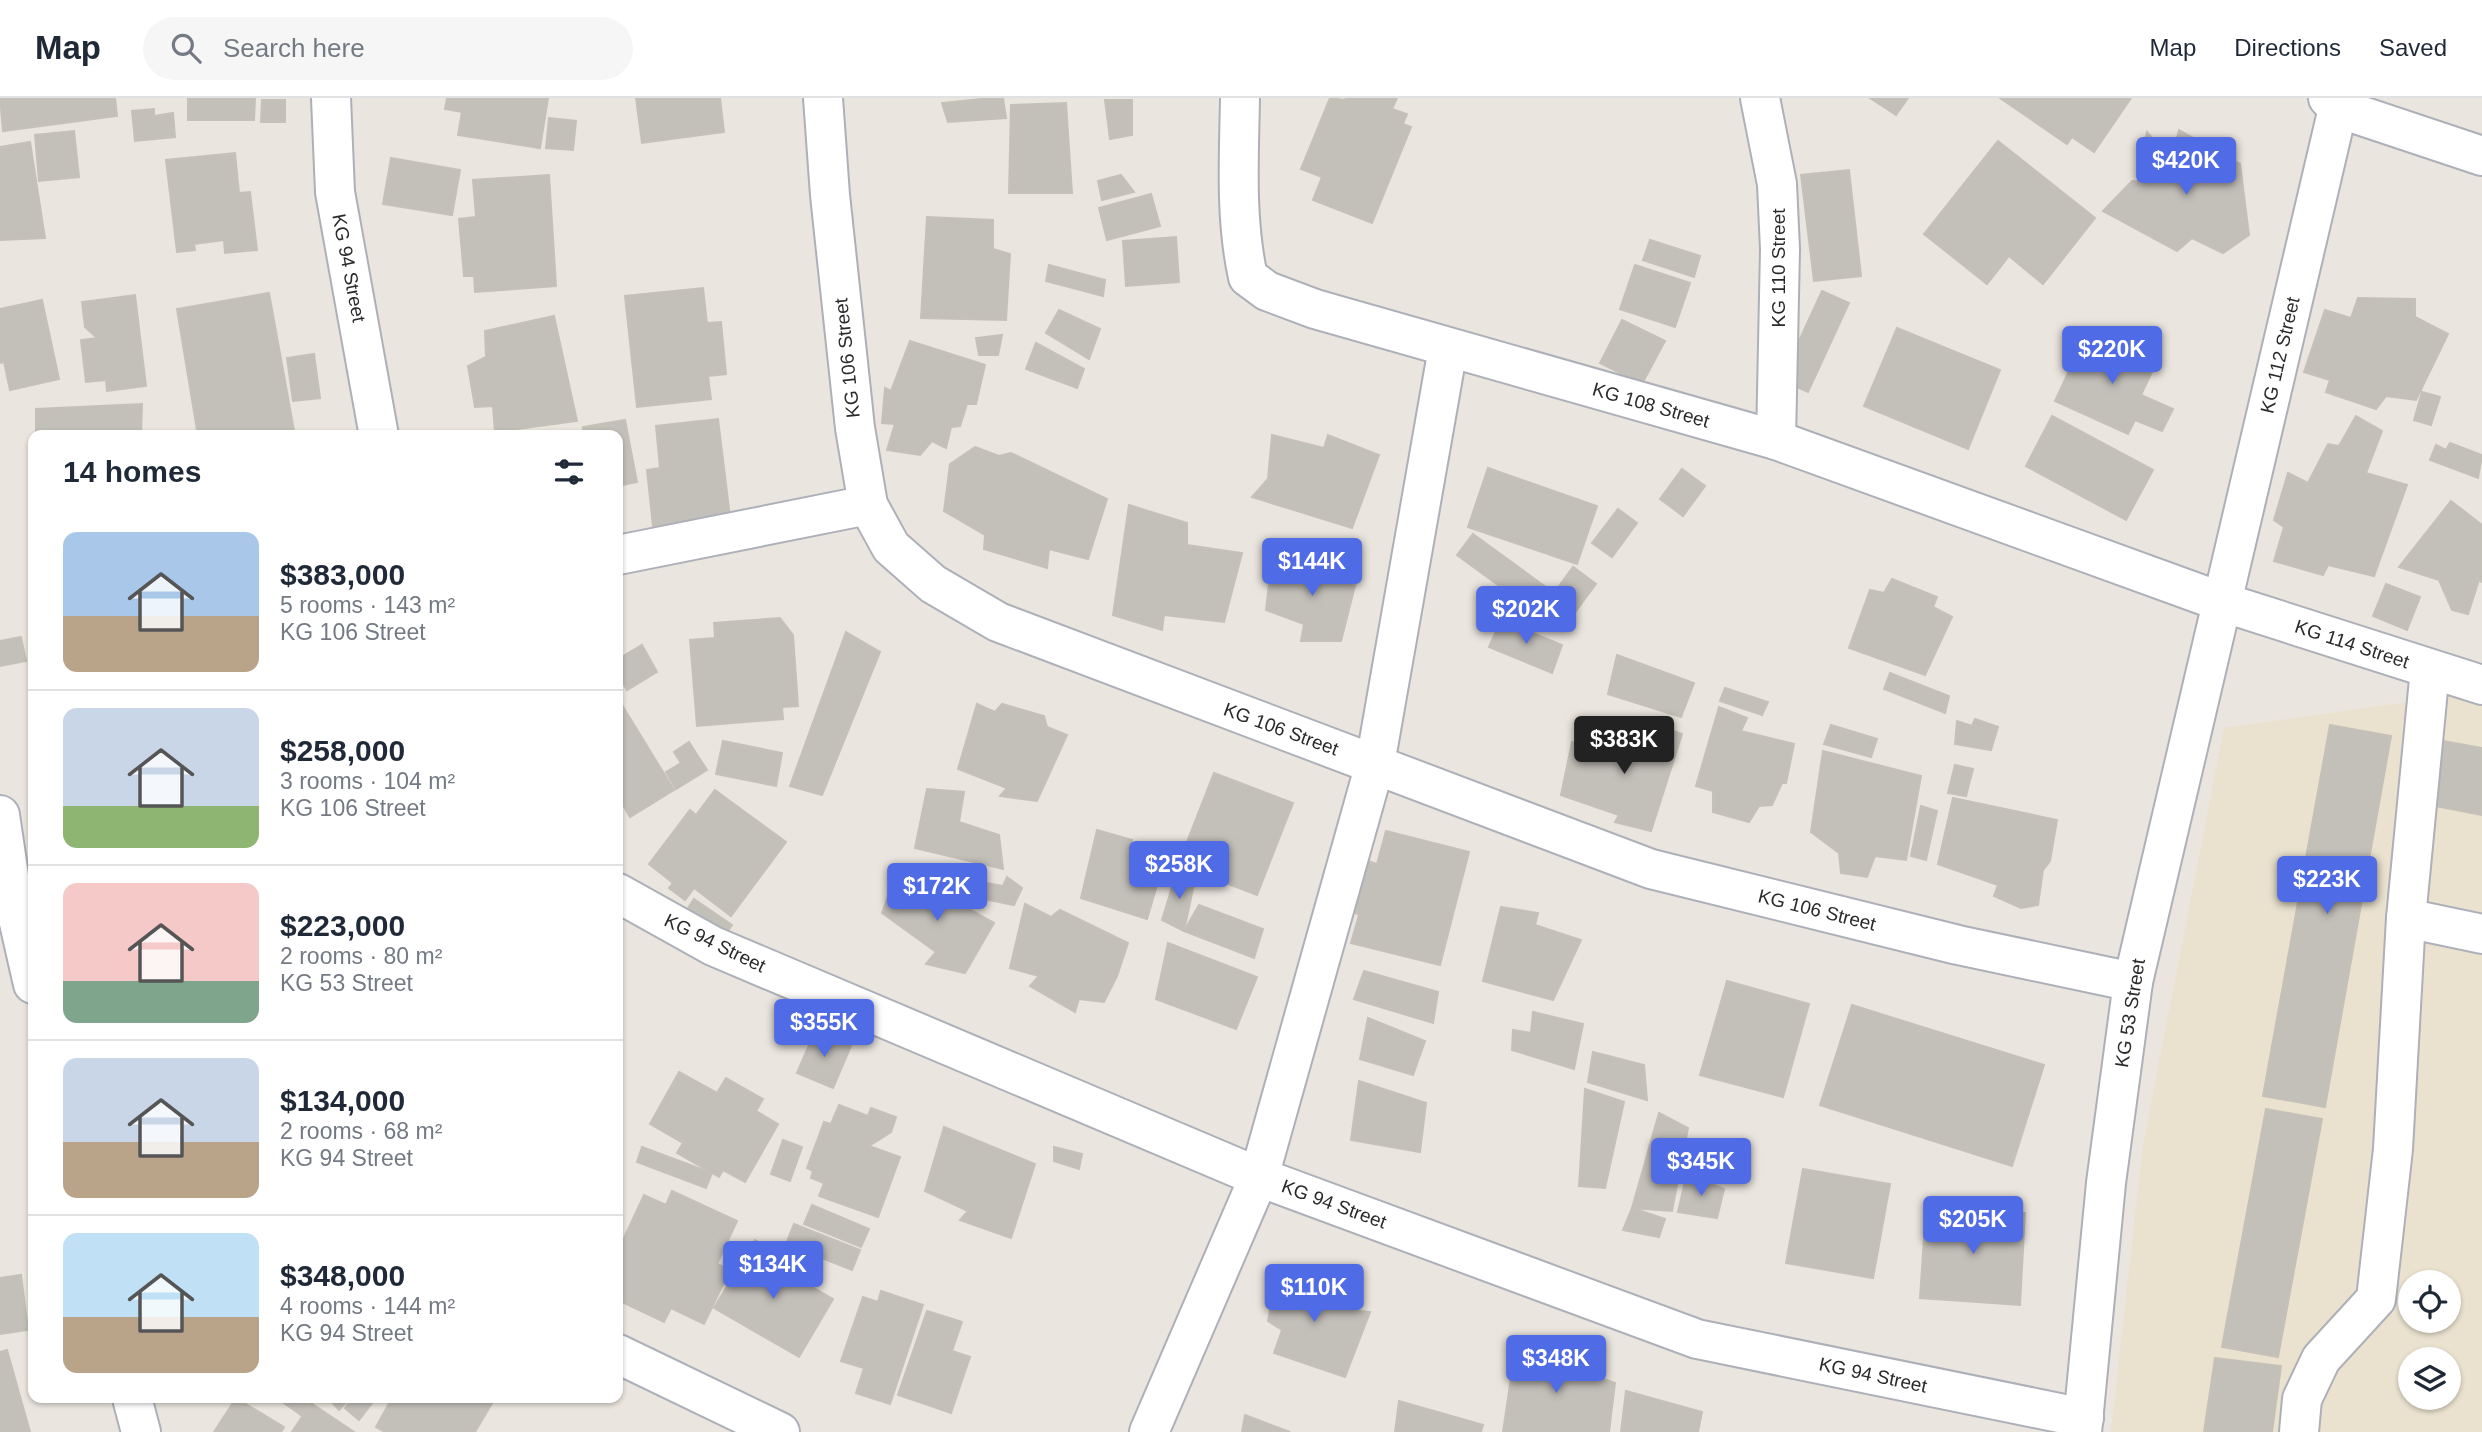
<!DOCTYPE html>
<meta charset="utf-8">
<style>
:root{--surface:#fff;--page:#f6f6f7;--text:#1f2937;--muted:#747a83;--line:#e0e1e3;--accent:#506be6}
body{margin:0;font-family:Helvetica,sans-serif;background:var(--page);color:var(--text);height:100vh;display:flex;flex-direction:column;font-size:26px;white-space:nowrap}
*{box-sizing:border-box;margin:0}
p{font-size:23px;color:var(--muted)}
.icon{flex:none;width:38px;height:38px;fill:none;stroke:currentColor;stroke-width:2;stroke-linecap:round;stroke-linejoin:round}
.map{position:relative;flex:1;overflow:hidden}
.details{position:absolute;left:28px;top:332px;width:595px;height:973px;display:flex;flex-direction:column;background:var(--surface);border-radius:14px;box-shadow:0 2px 5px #0004}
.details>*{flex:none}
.buttons{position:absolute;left:2398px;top:1172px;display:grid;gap:14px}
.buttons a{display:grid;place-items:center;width:63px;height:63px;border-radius:50%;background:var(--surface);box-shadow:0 2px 5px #0004;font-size:35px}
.price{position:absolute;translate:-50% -60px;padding:0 16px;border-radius:7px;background:var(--accent);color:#fff;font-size:23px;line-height:46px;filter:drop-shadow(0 2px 4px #0008)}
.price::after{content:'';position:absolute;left:50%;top:42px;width:21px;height:16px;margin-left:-10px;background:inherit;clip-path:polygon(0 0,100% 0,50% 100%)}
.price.current{background:#222;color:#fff}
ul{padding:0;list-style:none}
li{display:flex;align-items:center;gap:21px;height:175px;padding:0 35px}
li+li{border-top:2px solid var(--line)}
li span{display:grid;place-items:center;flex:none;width:196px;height:140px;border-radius:14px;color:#555}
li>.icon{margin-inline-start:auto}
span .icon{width:84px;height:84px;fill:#fffc;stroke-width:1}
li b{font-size:30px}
h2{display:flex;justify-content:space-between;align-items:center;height:84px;padding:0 35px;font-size:30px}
header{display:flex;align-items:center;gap:42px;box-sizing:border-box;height:98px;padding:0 35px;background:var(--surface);border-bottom:2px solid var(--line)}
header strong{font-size:33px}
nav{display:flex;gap:38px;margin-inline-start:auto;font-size:24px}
.search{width:490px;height:63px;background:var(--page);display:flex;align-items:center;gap:18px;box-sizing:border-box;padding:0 24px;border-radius:38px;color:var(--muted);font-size:26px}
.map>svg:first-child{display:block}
.education{fill:#eae2cf;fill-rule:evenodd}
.building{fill:#c3bfb9;stroke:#c6c1b8;stroke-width:2}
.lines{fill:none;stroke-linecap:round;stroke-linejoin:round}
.minor-casing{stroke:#aeb0b9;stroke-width:42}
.minor{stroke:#fff;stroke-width:38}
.labels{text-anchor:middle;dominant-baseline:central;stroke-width:5;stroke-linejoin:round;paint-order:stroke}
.street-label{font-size:19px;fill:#2a2a2a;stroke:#fff}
</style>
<header>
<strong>Map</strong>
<div class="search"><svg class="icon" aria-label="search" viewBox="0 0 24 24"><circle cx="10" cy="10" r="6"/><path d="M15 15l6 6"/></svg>Search here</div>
<nav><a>Map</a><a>Directions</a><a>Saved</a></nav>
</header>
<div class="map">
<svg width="2482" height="1334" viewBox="0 0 2482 1334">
<rect width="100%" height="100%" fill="#eae5de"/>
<path class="education" d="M2450,598L2482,605V1334H2111L2143,1047L2224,630ZM2410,1185H2448V1223H2410ZM2410,1262H2448V1300H2410Z"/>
<g class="building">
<polygon points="0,0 115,0 117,18 3,33"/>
<polygon points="188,0 255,0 254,22 188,22"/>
<polygon points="447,0 548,0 540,50 458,37 462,14 445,11"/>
<polygon points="636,0 720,0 724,34 642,45"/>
<polygon points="991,0 1003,0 1006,20 948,24 942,5"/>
<polygon points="1330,0 1345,2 1346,0 1397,0 1392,11 1407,16 1403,26 1411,29 1372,125 1313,102 1322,79 1301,71"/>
<polygon points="1870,0 1908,0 1896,17"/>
<polygon points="2000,0 2131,0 2094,54 2072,39 2067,46"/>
<polygon points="262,2 285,2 285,24 261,24"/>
<polygon points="1105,2 1132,2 1132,37 1110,41"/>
<polygon points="1066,5 1072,95 1009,95 1011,7"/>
<polygon points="154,11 154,18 173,15 175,39 135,43 132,13"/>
<polygon points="549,20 576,23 573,52 546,50"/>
<polygon points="2179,32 2240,66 2249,137 2223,155 2192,140 2177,153 2103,113 2132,83 2151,84 2140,62 2147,34 2171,63"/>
<polygon points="74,33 79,79 39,83 35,37"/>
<polygon points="1998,43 2095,120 2043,186 2009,158 1987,186 1924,136"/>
<polygon points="30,44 45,140 0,142 0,49"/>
<polygon points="235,55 239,95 250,94 257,152 225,155 224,142 194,146 195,152 177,154 166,62"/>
<polygon points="391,60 460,72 452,117 383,106"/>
<polygon points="1849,72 1861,178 1814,183 1801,77"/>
<polygon points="549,77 556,188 475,194 474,178 464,178 459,121 476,119 473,82"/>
<polygon points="1121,77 1134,94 1102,102 1098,83"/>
<polygon points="1151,96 1160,128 1107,142 1099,110"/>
<polygon points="927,119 993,122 993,151 1010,156 1006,222 921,220"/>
<polygon points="1176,139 1179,184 1126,188 1123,143"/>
<polygon points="1650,142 1700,158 1694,179 1643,162"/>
<polygon points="1049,167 1105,182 1103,198 1046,183"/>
<polygon points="1635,167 1690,185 1675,229 1620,211"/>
<polygon points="703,190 707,225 721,224 726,276 708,278 711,301 637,309 625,198"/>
<polygon points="1822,193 1849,205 1808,294 1781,282"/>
<polygon points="269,195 295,338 198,338 177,211"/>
<polygon points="135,197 146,288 107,293 106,282 86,284 81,242 97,240 85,229 82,204"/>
<polygon points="2358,200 2415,201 2415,219 2448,236 2416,302 2386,298 2376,311 2326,294 2330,282 2304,274 2325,212 2351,220"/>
<polygon points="42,202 59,281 10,292 4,264 0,265 0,211"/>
<polygon points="1059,212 1100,231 1089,261 1046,235"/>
<polygon points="554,218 577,323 495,334 493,308 475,309 468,268 486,259 485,233"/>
<polygon points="1622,222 1665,243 1642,286 1600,265"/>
<polygon points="1897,230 2000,272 1968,351 1864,308"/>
<polygon points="2088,232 2157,263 2141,297 2173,311 2162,333 2135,322 2128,336 2055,303"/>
<polygon points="1002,237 998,257 979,257 976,240"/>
<polygon points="910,243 985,267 976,306 967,306 960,328 951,329 946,350 932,343 920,357 887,352 895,326 882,325 885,290 891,293"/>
<polygon points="1036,245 1084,271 1077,290 1026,271"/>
<polygon points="314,256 320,300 293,303 287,260"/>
<polygon points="2422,294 2440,299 2431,327 2414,322"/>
<polygon points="142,306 141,338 36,338 36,311"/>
<polygon points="2052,318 2153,372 2126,422 2026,368"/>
<polygon points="2356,318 2382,333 2366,375 2407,387 2374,478 2328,467 2323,477 2274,463 2284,429 2274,422 2288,375 2308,385 2328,346 2339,348"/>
<polygon points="718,321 730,419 653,428 647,372 660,370 656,328"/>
<polygon points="625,322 637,384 618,388 618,338 584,338 583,329"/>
<polygon points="1272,337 1324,350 1328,337 1379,357 1352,430 1252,399 1268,381"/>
<polygon points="2450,345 2482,357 2478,380 2430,362 2436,347 2446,352"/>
<polygon points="975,349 999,358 1011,355 1107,401 1088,461 1049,451 1047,470 984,451 985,437 944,413 950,366"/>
<polygon points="1488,370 1597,408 1577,466 1468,429"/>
<polygon points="1682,371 1705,388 1683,418 1660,401"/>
<polygon points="2451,403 2482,427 2482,484 2479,482 2468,516 2452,512 2439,482 2399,469"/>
<polygon points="1129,407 1187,425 1187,447 1242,455 1224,524 1164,517 1162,532 1113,517"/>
<polygon points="1618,411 1637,425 1612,459 1592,445"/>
<polygon points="1473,436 1554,495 1573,469 1596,486 1561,533 1457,457"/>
<polygon points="1272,459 1358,476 1341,543 1301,543 1304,526 1266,512"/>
<polygon points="1892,481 1937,499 1933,509 1952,519 1925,577 1849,550 1870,492 1884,495"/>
<polygon points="2386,486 2420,499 2407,532 2373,518"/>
<polygon points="780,520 793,537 798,608 782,609 783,621 697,628 690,542 715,540 714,525"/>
<polygon points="1501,522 1562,547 1552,575 1489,549"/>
<polygon points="846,534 880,554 822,697 790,688"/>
<polygon points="21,539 26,563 0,568 0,543"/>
<polygon points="642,547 657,574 627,592 618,576 618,561"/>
<polygon points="1617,557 1694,585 1681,619 1608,596"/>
<polygon points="1890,575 1949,598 1945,615 1884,591"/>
<polygon points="1725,590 1768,604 1762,617 1720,603"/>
<polygon points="977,606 995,614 1002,606 1044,618 1047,629 1067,637 1037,703 1000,698 1007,690 958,671"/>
<polygon points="622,607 674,692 630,719 618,698 618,610"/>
<polygon points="1719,609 1747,620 1741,633 1794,646 1786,685 1782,685 1772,707 1759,708 1749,724 1713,714 1713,693 1696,688"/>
<polygon points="1975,621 1998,629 1991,652 1955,646 1957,623 1972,628"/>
<polygon points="1643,622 1682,636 1651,733 1615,724 1619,717 1561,697 1572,644 1630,660"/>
<polygon points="1831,627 1877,641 1871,659 1824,646"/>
<polygon points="2330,627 2391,638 2325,1009 2263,998"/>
<polygon points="723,643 782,655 776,688 716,676"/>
<polygon points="2443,643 2482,650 2482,717 2430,707"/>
<polygon points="689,644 707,672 676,691 666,674 681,665 674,654"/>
<polygon points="1823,653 1921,678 1906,762 1875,758 1867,779 1841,775 1839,755 1811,734"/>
<polygon points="1955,667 1973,671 1966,698 1948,695"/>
<polygon points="1214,675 1293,705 1257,797 1178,767"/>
<polygon points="927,691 964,694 959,724 999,737 1003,771 915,750"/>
<polygon points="715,692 786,744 731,818 694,790 685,802 669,790 673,785 649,766 690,712 696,717"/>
<polygon points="1953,700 2057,722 2050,763 2043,772 2038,807 2021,810 1994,798 1998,787 1938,766"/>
<polygon points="1921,708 1937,713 1926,762 1911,758"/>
<polygon points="1097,732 1132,742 1130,757 1163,767 1147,821 1081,800"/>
<polygon points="1386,733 1469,754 1440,867 1351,845 1359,817 1352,813 1365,762 1377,766"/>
<polygon points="898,772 994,825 965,875 926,866 936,854 882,815"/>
<polygon points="1177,773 1195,781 1184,833 1162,822"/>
<polygon points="1007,779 1022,790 1014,807 979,800 980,784 1003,788"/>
<polygon points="694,801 732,827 720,844 683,818"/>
<polygon points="1025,806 1051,819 1060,812 1128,845 1117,878 1104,904 1079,901 1075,914 1030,888 1039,878 1010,870"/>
<polygon points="1199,807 1263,831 1254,860 1184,833"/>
<polygon points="1501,809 1538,815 1535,827 1581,842 1553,902 1483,883"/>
<polygon points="1168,845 1257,879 1236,931 1156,901"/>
<polygon points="1364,873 1438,894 1433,925 1354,901"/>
<polygon points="1727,883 1809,906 1783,999 1700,977"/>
<polygon points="1852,907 2044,967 2012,1068 1820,1007"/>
<polygon points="1533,914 1583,926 1574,971 1512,952 1513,932 1531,935"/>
<polygon points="1368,920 1425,943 1413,977 1360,961"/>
<polygon points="815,933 851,948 833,990 797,975"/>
<polygon points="1593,954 1644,967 1647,1002 1588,984"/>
<polygon points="679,974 717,995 726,980 763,1001 756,1013 778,1026 745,1084 723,1072 719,1079 677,1055 683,1045 650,1026"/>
<polygon points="1359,983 1426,1005 1420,1054 1351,1042"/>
<polygon points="1585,991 1624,1004 1605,1090 1579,1088"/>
<polygon points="839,1007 868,1018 871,1010 896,1019 891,1034 869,1048 900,1059 878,1119 819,1098 824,1085 811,1080 813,1073 807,1070 824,1024 831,1026"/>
<polygon points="2266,1011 2322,1021 2278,1259 2222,1249"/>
<polygon points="1659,1015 1688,1030 1672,1113 1632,1110"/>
<polygon points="944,1029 1035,1066 1011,1140 960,1122 968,1113 925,1093"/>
<polygon points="783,1042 802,1049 790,1083 771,1076"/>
<polygon points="642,1049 712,1075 706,1090 637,1064"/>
<polygon points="1054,1049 1082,1056 1079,1071 1054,1063"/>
<polygon points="1803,1071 1890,1086 1873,1180 1786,1165"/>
<polygon points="1687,1075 1724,1091 1717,1120 1678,1114"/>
<polygon points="672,1093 737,1123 717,1166 730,1172 704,1226 671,1210 664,1224 618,1202 618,1188 622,1179 618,1177 618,1153 644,1097 666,1107"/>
<polygon points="812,1107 869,1131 861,1149 804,1126"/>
<polygon points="1926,1109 2025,1115 2020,1207 1920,1200"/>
<polygon points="1632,1110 1665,1121 1659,1139 1623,1132"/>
<polygon points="794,1126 860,1152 852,1172 786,1146"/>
<polygon points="755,1142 780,1157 774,1167 833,1201 799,1259 714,1210"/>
<polygon points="1278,1169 1330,1188 1334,1210 1370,1214 1345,1279 1274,1255 1282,1232 1268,1223"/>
<polygon points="21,1177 28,1232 0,1236 0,1180"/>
<polygon points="881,1193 923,1207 890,1306 856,1295 864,1270 841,1263 863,1199 878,1204"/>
<polygon points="927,1213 962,1224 952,1253 970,1259 951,1315 898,1297"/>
<polygon points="1516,1246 1578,1258 1575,1271 1615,1285 1609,1334 1503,1334"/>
<polygon points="7,1252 30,1334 0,1334 0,1254"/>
<polygon points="2215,1260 2281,1268 2272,1334 2204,1334"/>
<polygon points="1626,1293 1702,1314 1698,1334 1621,1334"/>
<polygon points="236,1300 284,1329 281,1334 214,1334"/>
<polygon points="277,1300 313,1300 301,1317"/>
<polygon points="328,1300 350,1300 339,1312"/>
<polygon points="353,1300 376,1300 359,1322 345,1310"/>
<polygon points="392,1300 490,1300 494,1302 475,1334 385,1334 376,1329"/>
<polygon points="1399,1303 1483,1327 1481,1334 1395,1334"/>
<polygon points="311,1305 354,1334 292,1334"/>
<polygon points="1245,1317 1290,1334 1242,1334"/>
</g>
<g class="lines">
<g class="minor-casing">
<g id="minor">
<polyline points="331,0 335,94 379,338"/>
<polyline points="823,0 830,97 855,330 868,407 891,449 933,486 998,524 1651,771 1958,847 2133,884"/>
<path d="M1240,0C1239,60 1235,120 1248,179L1267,193L1315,211L1776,342L2222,504L2482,587"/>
<polyline points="1760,0 1777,86 1780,151 1776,342"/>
<polyline points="2328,0 2338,10 2482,58"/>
<polyline points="618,457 868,407"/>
<polyline points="0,717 10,785 33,886"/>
<polyline points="618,795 713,848 1259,1079 1697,1241 2084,1320"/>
<polyline points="2406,820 2482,836"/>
<polyline points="618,1256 780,1334"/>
<polyline points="132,1300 141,1334"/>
<polyline points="1149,1334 1259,1079 1375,666 1448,250"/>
<polyline points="2082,1334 2106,1085 2133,884 2338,10"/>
<polyline points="2299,1334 2302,1301 2321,1261 2376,1201 2393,1051 2406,820 2430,571"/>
</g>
</g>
<use href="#minor" class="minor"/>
</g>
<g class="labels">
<g class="street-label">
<text transform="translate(349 170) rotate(79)">KG 94 Street</text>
<text transform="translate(1778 170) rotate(-90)">KG 110 Street</text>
<text transform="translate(2280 257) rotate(-77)">KG 112 Street</text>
<text transform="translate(847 260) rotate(-96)">KG 106 Street</text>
<text transform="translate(1651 307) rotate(16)">KG 108 Street</text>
<text transform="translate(2352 546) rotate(18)">KG 114 Street</text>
<text transform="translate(1281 631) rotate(20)">KG 106 Street</text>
<text transform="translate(1817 812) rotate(14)">KG 106 Street</text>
<text transform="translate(715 845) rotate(26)">KG 94 Street</text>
<text transform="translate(2130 915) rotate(-81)">KG 53 Street</text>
<text transform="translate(1334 1106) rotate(20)">KG 94 Street</text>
<text transform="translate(1873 1277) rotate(12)">KG 94 Street</text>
</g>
</g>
</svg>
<div class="buttons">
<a><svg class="icon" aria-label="locate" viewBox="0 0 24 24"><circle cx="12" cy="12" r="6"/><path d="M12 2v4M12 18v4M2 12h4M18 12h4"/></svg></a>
<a><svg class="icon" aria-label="layers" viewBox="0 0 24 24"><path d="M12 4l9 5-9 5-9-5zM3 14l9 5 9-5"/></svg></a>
</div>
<b class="price" style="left:2186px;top:99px">$420K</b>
<b class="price" style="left:2112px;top:288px">$220K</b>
<b class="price" style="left:1312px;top:500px">$144K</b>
<b class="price" style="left:1526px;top:548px">$202K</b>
<b class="price current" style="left:1624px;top:678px">$383K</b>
<b class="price" style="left:1179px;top:803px">$258K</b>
<b class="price" style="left:2327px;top:818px">$223K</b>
<b class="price" style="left:937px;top:825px">$172K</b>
<b class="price" style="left:824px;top:961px">$355K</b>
<b class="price" style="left:1701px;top:1100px">$345K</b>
<b class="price" style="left:1973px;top:1158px">$205K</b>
<b class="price" style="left:773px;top:1203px">$134K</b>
<b class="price" style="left:1314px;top:1226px">$110K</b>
<b class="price" style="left:1556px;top:1297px">$348K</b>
<section class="details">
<h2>14 homes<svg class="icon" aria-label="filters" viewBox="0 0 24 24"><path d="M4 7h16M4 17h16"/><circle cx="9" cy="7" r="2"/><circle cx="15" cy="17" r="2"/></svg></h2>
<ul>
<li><span style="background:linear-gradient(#a9c7e8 60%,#b9a48a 0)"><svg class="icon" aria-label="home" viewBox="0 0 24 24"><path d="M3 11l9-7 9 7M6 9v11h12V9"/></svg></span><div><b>$383,000</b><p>5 rooms · 143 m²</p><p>KG 106 Street</p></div></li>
<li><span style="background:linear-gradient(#c9d6e8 70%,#8fb573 0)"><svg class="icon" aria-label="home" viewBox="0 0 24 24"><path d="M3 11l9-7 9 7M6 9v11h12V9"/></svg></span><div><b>$258,000</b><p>3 rooms · 104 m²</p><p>KG 106 Street</p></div></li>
<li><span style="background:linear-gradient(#f6c9c9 70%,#7fa58c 0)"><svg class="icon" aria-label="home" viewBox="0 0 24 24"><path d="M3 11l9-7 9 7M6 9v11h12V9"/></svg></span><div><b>$223,000</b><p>2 rooms · 80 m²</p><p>KG 53 Street</p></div></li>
<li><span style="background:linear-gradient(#c9d6e8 60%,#b9a48a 0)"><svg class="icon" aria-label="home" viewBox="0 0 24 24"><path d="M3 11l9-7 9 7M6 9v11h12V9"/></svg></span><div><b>$134,000</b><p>2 rooms · 68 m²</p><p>KG 94 Street</p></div></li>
<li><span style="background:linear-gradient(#bfe0f5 60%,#b9a48a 0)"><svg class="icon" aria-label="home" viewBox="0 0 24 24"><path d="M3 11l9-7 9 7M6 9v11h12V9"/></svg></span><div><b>$348,000</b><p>4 rooms · 144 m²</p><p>KG 94 Street</p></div></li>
</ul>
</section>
</div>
